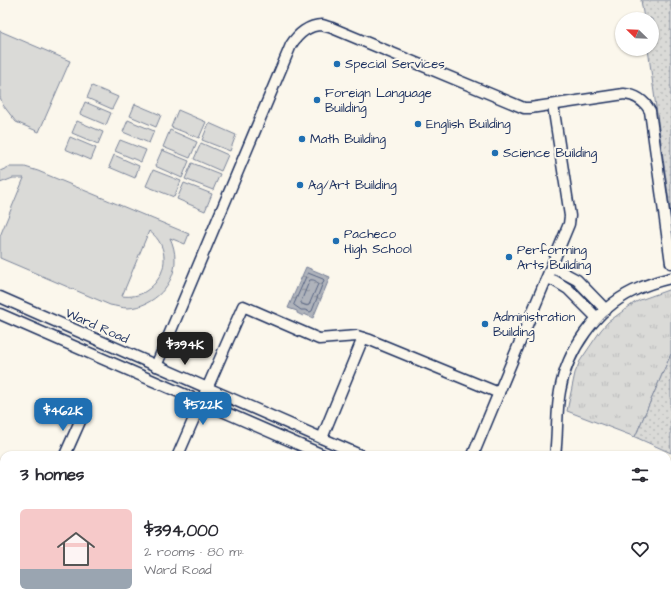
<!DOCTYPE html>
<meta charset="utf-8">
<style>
:root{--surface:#fff;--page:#f2f2f3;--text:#2b2b33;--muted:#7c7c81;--accent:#1f6fb2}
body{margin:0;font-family:"Architects Daughter",sans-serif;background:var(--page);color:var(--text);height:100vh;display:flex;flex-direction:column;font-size:15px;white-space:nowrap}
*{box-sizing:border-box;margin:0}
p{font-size:13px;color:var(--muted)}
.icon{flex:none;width:22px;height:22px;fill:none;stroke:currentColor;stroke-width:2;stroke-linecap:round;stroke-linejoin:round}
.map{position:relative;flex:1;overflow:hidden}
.panel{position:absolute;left:0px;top:451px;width:671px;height:156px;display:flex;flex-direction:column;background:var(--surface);border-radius:12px 12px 0 0;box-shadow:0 1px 3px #0004}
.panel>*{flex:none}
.needle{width:26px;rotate:293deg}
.tools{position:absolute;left:615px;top:12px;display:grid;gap:8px}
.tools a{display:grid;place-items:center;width:44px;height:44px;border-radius:50%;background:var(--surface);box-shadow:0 1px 3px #0004;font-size:20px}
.price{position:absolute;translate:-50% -34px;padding:0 9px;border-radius:8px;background:var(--accent);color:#fff;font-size:13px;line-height:26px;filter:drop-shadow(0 1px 2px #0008)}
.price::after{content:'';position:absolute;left:50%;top:24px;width:12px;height:9px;margin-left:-6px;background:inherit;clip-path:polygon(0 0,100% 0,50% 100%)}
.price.selected{background:#222;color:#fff}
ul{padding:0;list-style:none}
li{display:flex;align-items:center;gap:12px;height:100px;padding:0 20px}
li span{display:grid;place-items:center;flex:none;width:112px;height:80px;border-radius:6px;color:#555}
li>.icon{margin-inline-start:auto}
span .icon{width:48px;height:48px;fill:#fffc;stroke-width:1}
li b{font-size:17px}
h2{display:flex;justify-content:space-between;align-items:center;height:48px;padding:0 20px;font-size:17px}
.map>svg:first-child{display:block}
.grass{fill:url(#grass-tufts);stroke:#7a849a}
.park{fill:url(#park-dots);stroke:#7a849a}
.pitch{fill:#dadad7;stroke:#7a849a;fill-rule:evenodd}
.water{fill:url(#water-ripples);stroke:#747e96}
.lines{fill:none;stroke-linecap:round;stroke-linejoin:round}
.shore{stroke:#566483;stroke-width:1}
.minor-casing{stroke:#1b2f5e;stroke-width:13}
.minor{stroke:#fbf7ec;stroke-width:10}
.poi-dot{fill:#1f6fb2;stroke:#fbf7ec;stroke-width:1.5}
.labels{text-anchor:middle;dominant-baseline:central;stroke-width:4;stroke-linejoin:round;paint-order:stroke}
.poi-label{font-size:13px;fill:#1b2f5e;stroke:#fbf7ec;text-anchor:start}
.street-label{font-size:13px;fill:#1b2f5e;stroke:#fbf7ec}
</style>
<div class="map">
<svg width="671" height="607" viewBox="0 0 671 607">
<defs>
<pattern id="grass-tufts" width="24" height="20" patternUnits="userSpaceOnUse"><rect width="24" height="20" fill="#dadad7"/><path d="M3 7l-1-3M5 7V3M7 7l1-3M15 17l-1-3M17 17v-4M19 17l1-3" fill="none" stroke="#babbbb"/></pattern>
<pattern id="park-dots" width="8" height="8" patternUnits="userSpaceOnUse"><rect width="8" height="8" fill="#dadad7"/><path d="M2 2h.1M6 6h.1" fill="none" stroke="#babbbb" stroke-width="1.8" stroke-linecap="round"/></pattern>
<pattern id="water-ripples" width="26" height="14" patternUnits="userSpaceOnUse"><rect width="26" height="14" fill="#afb3bb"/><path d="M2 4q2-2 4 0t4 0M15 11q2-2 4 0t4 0" fill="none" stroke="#8e929b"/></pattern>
</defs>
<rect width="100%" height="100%" fill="#fbf7ec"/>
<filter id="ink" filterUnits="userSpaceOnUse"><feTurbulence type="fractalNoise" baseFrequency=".025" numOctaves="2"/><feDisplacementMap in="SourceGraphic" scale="8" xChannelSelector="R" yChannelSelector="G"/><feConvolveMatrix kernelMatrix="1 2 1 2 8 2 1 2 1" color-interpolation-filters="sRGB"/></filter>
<g filter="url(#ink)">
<polygon class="grass" points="671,289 671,354 635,437 567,411 575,373 580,361 601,330 608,322 634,303 640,300"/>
<g class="park">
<polygon points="641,0 671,0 671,216 648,49 652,49 652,19 644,19"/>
<polygon points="671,354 671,453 635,437"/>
<polygon points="0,530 4,532 4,603 101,603 99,607 0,607"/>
<polygon points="508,603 639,603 648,607 506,607"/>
</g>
<g class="pitch">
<polygon points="0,31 70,61 39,132 16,122 3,105 0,97"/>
<polygon points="92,86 118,97 112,109 87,98"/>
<polygon points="85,102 111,113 106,125 80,114"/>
<polygon points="135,104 161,115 156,127 130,116"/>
<polygon points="178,110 206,122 199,138 171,127"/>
<polygon points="128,120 154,131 149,143 123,132"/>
<polygon points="77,121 103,132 98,144 72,133"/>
<polygon points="209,123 236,135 230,151 202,140"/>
<polygon points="170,130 197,142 190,158 163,147"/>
<polygon points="70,137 96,148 91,160 65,149"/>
<polygon points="120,140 146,150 141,162 115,151"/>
<polygon points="201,143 228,155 221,171 194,159"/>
<polygon points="162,150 189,161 182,178 155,166"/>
<polygon points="114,155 139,166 135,178 109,167"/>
<polygon points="192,163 220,174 213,190 185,179"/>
<path d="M9,167H25L38,171L189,234L185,244L170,238C173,244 175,252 175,259C176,284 153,307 128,308C122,308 116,306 110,305L0,258V236L24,178H13L0,183V171ZM149,231C171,246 168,277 146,291C139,296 130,297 122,296Z"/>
<polygon points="153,170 181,181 174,197 146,186"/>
<polygon points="184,183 212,194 205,211 177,199"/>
</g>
<polygon class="water" points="306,267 330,277 313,318 304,314 303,316 297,313 297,311 288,308"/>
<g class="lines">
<g class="shore">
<polygon points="308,273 323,279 324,280 312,311 310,312 305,310 301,310 294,305"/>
<path d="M310,280C313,279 317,281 318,284L309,305C307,306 303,305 301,303V302Z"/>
</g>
<g class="minor-casing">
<g id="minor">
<polyline points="551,268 562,272 577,280 606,310"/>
<polyline points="547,278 555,281 568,289 597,318"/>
<polyline points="0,297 360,455"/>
<polyline points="0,314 323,455"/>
<path d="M156,366L291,45C298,34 309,25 322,25C325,26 329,27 332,28L524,108H530L624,94C636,95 644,100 650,111L671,263"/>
<polyline points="322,438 363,338"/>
<polyline points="65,455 81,419"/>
<polyline points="178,455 243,306 319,339 357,336 370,340 499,393"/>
<polyline points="473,455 569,224 570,216 553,105"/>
<path d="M555,455C558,434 556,412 560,391C567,350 596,309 633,291C645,285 658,281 671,278"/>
<polyline points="0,521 4,523"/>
<polyline points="667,589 671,590"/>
<polyline points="663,603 671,607"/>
<polyline points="109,607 111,603"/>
<polyline points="214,607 216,603"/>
<polyline points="422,607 424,603"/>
<polyline points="492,607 493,603"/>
</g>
</g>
<use href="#minor" class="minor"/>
</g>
</g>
<g class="poi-dot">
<circle cx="337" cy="64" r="4"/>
<circle cx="317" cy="100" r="4"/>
<circle cx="418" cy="124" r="4"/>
<circle cx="302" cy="139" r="4"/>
<circle cx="495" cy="153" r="4"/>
<circle cx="300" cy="185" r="4"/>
<circle cx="336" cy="241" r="4"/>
<circle cx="509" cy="257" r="4"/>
<circle cx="485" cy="324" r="4"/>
</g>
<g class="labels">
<g class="poi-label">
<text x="345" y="64">Special Services</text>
<text x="325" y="93">Foreign Language<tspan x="325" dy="15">Building</tspan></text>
<text x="426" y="124">English Building</text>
<text x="310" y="139">Math Building</text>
<text x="503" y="153">Science Building</text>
<text x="308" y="185">Ag/Art Building</text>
<text x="344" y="234">Pacheco<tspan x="344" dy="15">High School</tspan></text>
<text x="517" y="250">Performing<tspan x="517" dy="15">Arts Building</tspan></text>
<text x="493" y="317">Administration<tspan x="493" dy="15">Building</tspan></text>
</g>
<g class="street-label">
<text transform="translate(97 326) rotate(24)">Ward Road</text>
</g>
</g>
</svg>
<div class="tools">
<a><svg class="needle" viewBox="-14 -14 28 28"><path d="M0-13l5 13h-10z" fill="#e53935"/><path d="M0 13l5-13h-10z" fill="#7c7c81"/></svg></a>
</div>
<b class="price selected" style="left:185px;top:366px">$394K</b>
<b class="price" style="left:203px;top:426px">$522K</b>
<b class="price" style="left:63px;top:432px">$462K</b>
<section class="panel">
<h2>3 homes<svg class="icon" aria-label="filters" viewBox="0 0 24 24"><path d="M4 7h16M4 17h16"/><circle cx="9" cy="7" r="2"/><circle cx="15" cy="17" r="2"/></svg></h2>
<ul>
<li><span style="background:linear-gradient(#f6c9c9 75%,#9aa5b1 0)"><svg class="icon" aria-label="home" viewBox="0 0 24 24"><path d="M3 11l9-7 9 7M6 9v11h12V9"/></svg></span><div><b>$394,000</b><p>2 rooms · 80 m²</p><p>Ward Road</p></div><svg class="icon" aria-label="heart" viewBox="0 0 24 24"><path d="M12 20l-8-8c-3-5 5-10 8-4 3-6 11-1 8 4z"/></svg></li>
</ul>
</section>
</div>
